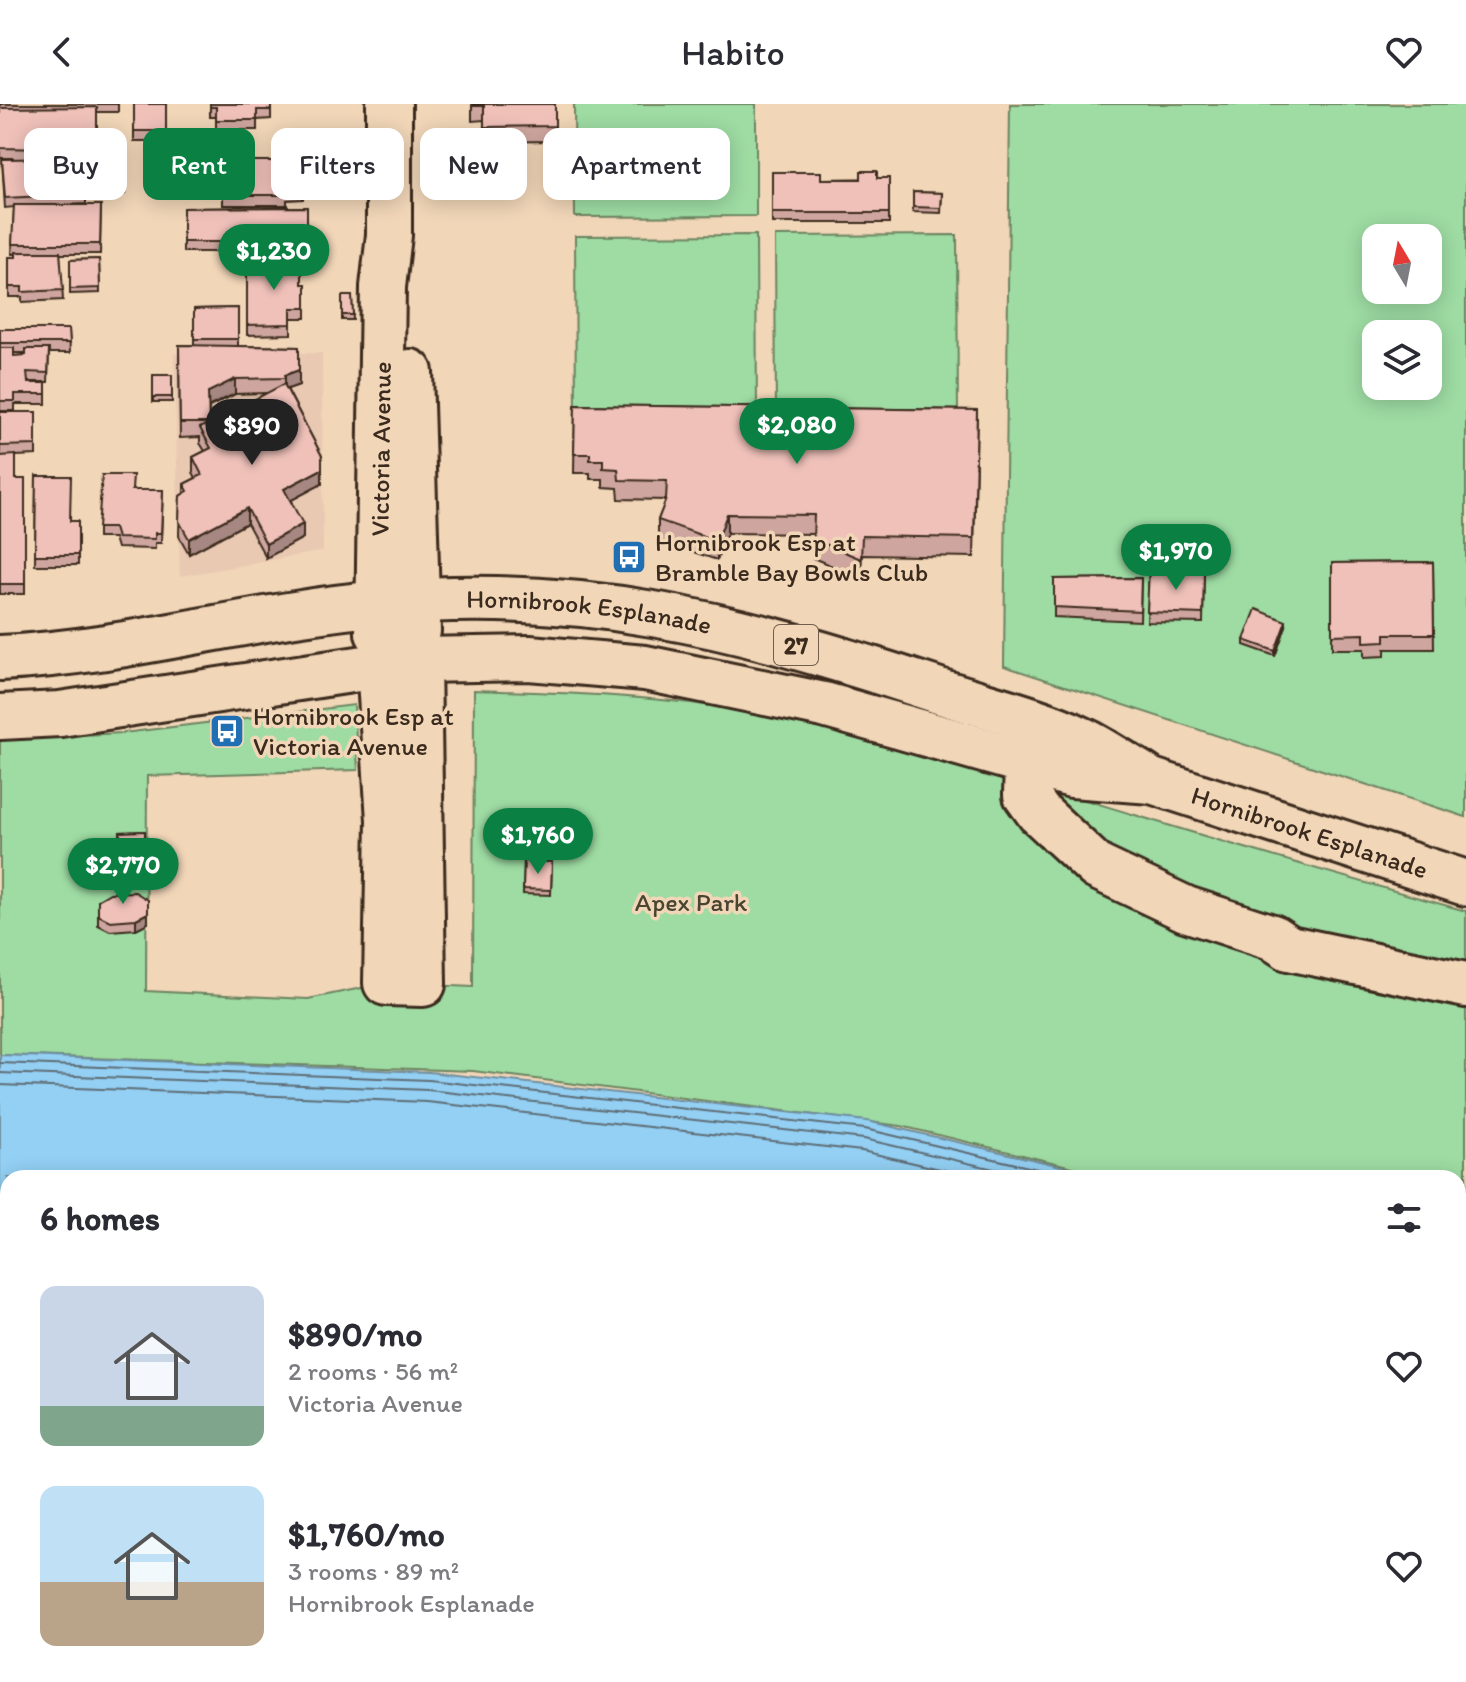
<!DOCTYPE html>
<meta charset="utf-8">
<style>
:root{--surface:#fff;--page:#f2f2f3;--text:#2b2b33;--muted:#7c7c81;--accent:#0b8043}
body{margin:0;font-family:Itim,sans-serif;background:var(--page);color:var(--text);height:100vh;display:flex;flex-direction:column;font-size:30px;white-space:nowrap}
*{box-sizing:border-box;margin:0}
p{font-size:26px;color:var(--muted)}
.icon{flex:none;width:44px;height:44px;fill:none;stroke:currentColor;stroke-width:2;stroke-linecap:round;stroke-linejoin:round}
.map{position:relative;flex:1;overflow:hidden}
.drawer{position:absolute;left:0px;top:1066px;width:1466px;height:512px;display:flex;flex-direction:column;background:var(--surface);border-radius:24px 24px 0 0;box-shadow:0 4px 20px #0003}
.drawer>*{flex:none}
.guide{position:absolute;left:24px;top:24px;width:800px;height:72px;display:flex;gap:16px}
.needle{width:52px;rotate:350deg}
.tools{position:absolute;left:1362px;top:120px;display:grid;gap:16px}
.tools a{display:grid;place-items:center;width:80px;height:80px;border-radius:16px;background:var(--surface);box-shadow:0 4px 20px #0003;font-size:40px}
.price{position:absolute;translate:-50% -68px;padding:0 18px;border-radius:28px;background:var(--accent);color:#fff;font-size:26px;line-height:52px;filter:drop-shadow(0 2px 4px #0008)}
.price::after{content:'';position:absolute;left:50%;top:48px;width:24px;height:18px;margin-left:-12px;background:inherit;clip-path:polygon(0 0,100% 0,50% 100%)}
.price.selected{background:#222;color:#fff}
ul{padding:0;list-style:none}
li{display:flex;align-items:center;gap:24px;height:200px;padding:0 40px}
li span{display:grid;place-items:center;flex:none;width:224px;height:160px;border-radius:16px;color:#555}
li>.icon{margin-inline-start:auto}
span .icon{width:96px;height:96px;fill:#fffc;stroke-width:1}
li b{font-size:34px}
h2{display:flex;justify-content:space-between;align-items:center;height:96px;padding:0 40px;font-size:34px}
.tag{padding:0 28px;border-radius:16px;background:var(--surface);box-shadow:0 4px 20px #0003;font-size:28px;line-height:72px}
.tag.selected{background:var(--accent);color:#fff}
header{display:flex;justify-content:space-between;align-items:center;height:104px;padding:0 40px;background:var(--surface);font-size:36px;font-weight:600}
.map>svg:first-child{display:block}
.built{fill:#e9c9b2}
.green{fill:#9edca3;stroke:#6c8360;stroke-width:2;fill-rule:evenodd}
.water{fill:#93d0f4;stroke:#708e9e;stroke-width:2}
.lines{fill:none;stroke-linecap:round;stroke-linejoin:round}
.shore{stroke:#5e6c74;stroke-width:2}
.minor-casing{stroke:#3b2a1e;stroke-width:50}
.major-casing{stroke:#3b2a1e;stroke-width:50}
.minor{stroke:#f1d6b8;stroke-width:44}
.major{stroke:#f1d6b8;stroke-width:44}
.wall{fill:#cea69f;stroke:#3b2a1e;stroke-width:2;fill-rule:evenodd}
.shaded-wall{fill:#a78782;stroke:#3b2a1e;stroke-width:2}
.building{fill:#efc1b9;stroke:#3b2a1e;stroke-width:2}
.labels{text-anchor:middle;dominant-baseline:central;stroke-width:7;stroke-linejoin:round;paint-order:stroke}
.shield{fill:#f1d6b8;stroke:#725e4c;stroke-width:2}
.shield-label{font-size:24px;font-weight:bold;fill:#3b2a1e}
.street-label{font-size:26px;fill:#3b2a1e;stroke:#f1d6b8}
.poi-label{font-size:26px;fill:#3b2a1e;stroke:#f1d6b8;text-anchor:start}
.park-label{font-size:26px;fill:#4a4532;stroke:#f1d6b8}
</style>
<header><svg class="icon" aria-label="back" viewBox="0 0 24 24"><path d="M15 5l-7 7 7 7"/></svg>Habito<svg class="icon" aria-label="heart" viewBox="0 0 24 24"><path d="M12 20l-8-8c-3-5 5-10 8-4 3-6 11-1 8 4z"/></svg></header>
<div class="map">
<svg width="1466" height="1578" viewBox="0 0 1466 1578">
<rect width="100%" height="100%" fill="#f1d6b8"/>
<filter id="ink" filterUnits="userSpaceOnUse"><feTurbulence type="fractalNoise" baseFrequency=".0125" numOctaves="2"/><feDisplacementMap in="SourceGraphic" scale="16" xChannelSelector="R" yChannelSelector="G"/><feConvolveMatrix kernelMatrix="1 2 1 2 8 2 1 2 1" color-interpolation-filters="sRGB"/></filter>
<g filter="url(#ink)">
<polygon class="built" points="322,249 323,447 180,472 174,250"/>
<g class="green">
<polygon points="574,0 756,0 756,112 575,113"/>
<path d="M1010,0H1466V713L1004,562ZM1376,134H1428V186H1376ZM1376,230H1428V282H1376Z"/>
<polygon points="756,131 757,313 576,314 575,132"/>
<polygon points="957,131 958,313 776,313 775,132"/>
<path d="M474,586C560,589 647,591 732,605C865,627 1006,672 1135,711C1245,745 1355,776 1466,807V1167L1458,1164V1074H1118L901,1022L473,967L0,951V635L123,629L354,601L358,666L147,672L146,887L308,895L386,879L473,883Z"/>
</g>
<polygon class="water" points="0,951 429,968 867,1017 1112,1074 8,1074 8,1570 1458,1570 1458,1164 1466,1167 1466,1578 0,1578"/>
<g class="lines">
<g class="shore">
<polyline points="0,959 429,976 865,1025 1076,1074"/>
<polyline points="0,969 428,986 864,1035 1032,1074"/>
<polyline points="0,981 427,998 862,1047 979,1074"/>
</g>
<g class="minor-casing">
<g id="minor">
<polyline points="379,560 389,716 386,879 423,880 418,556"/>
<polyline points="1027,659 1026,691 1039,709 1097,763 1186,805 1272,833 1289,844 1466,881"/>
</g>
</g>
<g class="major-casing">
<g id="major">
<polyline points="410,268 418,527"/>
<path id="s1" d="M378,529L383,183L389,131V0"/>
<path id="s2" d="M0,554C129,548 254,510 382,499C583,481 738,521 927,583C976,600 1035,613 1081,635C1103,645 1123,660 1144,672"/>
<path id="s3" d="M0,613L60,610L418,556L529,554L645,564L824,601L1072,671L1152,677L1466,779"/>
</g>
</g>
<use href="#minor" class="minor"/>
<use href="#major" class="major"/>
</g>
<g class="wall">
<polygon points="0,0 118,0 118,8 97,8 97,56 77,55 77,57 86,57 86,100 65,101 101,101 100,150 60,150 63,196 22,198 22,193 9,193 9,153 16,153 16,150 12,150 14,103 5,104 2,55 14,54 0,54"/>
<rect x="134" y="0" width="32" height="37"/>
<polygon points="210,0 271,0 271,15 257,16 257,26 216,26 216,13 210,13"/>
<polygon points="472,0 555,0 555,37 484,38 484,16 472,17"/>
<polygon points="303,57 303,95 287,96 287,101 223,101 223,74 236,74"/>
<rect x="178" y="62" width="29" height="21"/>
<polygon points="772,68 821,75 889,74 889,119 772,119"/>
<polygon points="110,71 124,71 125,90 110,91"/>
<polygon points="913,88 942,89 941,109 913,108"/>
<polygon points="307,103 307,148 183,148 183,104"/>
<polygon points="99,155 100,189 70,190 70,156"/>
<polygon points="247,159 302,180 306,180 306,214 291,214 291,230 247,231"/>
<polygon points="342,192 352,192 353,216 342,216"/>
<path d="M238,204V242L299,243V281L287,285L322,352V380L291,396L303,434L266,454L247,419L189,450L179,432L180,392L184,389V380L196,374L193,368V353L205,347L200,339V333L180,334L179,241H194V205ZM267,289L209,320V303L235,290Z"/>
<path d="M0,225H69L70,249H49L48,278H28L46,279V300H15V307H0ZM14,249H26V251L14,252Z"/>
<rect x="153" y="271" width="19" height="27"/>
<polygon points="575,301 977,306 974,453 862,451 861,474 813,454 813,430 727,429 717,456 658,436 658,416 666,396 619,395 618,384 603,383 603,375 590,375 590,369 574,369"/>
<polygon points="0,308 36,308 36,351 16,352 16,375 25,375 25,490 0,490"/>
<polygon points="36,372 70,417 78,417 78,461 35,461"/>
<polygon points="132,386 163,386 161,439 155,439 155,445 117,444 114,434 98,434 98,424"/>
<polygon points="1433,458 1434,545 1385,545 1385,552 1364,553 1364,545 1332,545 1332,459"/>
<polygon points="1149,465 1204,467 1203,519 1147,518"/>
<polygon points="1141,474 1140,517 1054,513 1054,475"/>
<polygon points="1286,522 1275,552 1244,541 1244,536"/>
<polygon points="145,727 145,752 121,752 120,728"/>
<polygon points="524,757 552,758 551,791 523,790"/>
<polygon points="98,796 148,796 148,819 136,825 110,827 98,821"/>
</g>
<g class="shaded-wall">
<polygon points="299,266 299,281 285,286 285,271"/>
<polygon points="235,275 235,290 208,303 208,288"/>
<polygon points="322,365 322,380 284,400 284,385"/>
<polygon points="247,404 247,419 189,450 189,435"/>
<polygon points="727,410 727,429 717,456 717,437"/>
<polygon points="303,420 303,434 266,454 266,440"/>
<polygon points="1286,517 1286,522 1275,552 1275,547"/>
<polygon points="148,809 148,819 136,825 136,815"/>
</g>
<g class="building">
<rect x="134" y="0" width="32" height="27"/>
<polygon points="210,0 271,0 271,6 257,6 257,16 216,16 216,3 210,3"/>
<polygon points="472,0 555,0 555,22 484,23 484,2 472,2"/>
<polygon points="97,3 97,46 0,44 0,4"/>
<polygon points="77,54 77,57 86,57 86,90 5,94 2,55"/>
<polygon points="236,57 303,57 303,85 287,86 287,91 223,91 223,74 236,74"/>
<rect x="178" y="62" width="29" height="16"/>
<polygon points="861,67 877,67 877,74 889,74 889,109 772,109 772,68 821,68 821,75 861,75"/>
<polygon points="110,71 124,71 125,85 110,86"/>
<polygon points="913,88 942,89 941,104 913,103"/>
<polygon points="14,101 101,101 100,140 12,140"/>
<polygon points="307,103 307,138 183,138 183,104"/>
<polygon points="16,148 60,148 63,186 22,188 22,183 9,183 9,153 16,153"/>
<polygon points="99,155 100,184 70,185 70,156"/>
<polygon points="302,158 302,180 306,180 306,204 291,204 291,220 247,221 247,159"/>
<polygon points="342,192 352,192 353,211 342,211"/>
<polygon points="238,204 238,235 194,235 194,205"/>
<polygon points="0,225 69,225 70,239 0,239"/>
<polygon points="179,241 299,243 299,266 285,271 285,274 235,275 208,288 209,319 180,319"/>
<polygon points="0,244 14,244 14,252 26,251 26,245 49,245 48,269 27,268 28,279 46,279 46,290 15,290 15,297 0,297"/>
<rect x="153" y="271" width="19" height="22"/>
<polygon points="284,280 322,352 322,365 284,385 303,420 266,440 247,404 189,435 179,417 180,392 188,387 184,380 202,371 193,353 211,344 200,324"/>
<polygon points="575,301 977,306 974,434 862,432 861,455 813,435 814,411 727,410 717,437 658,416 666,395 667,377 619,376 618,365 603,364 603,356 590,356 590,350 574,350"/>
<polygon points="0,308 36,308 36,341 0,342"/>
<polygon points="16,351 16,375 25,375 25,480 0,480 0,352"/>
<polygon points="102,371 133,371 132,386 163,386 161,429 155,429 155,435 117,434 114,424 98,424"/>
<polygon points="36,372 71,372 70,417 78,417 78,451 35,451"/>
<polygon points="1433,458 1434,530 1385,530 1385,537 1364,538 1364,530 1332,531 1332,459"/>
<polygon points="1149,465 1204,467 1203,510 1147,508"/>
<polygon points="1141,474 1140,507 1054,503 1054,475"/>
<polygon points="1256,505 1286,517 1275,547 1244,536"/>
<polygon points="145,727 145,746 121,747 120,728"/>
<polygon points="524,757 552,758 551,786 523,785"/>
<polygon points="135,788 148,796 148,809 136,815 110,817 98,811 98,796 110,789"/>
</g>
</g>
<defs>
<g id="bus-square" transform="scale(1.8)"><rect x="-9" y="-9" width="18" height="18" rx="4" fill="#1f6fb2" stroke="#f1d6b8"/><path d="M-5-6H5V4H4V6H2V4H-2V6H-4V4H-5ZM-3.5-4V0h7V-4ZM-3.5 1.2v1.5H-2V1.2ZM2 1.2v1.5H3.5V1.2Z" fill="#fff"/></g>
</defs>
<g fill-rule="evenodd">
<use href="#bus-square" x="629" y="453"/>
<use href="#bus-square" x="227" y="627"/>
</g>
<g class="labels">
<rect class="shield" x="774" y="521" width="44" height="40" rx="6"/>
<g class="shield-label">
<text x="796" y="541">27</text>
</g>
<g class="street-label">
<text stroke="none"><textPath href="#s1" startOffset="184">Victoria Avenue</textPath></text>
<text stroke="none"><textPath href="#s2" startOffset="594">Hornibrook Esplanade</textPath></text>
<text stroke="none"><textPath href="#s3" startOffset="1336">Hornibrook Esplanade</textPath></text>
</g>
<g class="poi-label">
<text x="655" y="438">Hornibrook Esp at<tspan x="655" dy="30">Bramble Bay Bowls Club</tspan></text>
<text x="253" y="612">Hornibrook Esp at<tspan x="253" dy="30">Victoria Avenue</tspan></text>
</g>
<g class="park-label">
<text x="691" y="798">Apex Park</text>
</g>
</g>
</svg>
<div class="tools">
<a><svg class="needle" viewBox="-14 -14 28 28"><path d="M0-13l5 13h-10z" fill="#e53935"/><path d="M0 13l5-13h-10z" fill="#7c7c81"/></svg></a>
<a><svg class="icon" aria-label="layers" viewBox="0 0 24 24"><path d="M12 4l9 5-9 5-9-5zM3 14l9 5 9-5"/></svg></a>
</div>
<b class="price" style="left:274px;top:188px">$1,230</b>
<b class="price" style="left:797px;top:362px">$2,080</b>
<b class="price selected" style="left:252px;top:363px">$890</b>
<b class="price" style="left:1176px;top:488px">$1,970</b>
<b class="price" style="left:538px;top:772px">$1,760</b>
<b class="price" style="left:123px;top:802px">$2,770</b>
<div class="guide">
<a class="tag">Buy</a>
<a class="tag selected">Rent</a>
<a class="tag">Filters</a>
<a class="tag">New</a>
<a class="tag">Apartment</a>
</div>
<section class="drawer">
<h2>6 homes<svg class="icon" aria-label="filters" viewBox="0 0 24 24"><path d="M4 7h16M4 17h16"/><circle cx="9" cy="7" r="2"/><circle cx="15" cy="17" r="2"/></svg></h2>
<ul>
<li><span style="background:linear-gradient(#c9d6e8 75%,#7fa58c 0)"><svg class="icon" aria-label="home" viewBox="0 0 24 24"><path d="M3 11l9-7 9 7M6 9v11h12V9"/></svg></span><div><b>$890/mo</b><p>2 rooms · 56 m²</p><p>Victoria Avenue</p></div><svg class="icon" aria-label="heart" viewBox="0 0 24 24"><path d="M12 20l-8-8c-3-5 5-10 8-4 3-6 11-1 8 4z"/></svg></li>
<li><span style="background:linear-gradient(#bfe0f5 60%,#b9a48a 0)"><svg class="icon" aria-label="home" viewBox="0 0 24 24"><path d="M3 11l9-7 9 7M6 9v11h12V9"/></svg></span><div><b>$1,760/mo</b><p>3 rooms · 89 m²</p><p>Hornibrook Esplanade</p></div><svg class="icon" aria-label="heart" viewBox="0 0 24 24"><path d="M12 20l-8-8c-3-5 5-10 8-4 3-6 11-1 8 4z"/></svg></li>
</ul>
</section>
</div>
